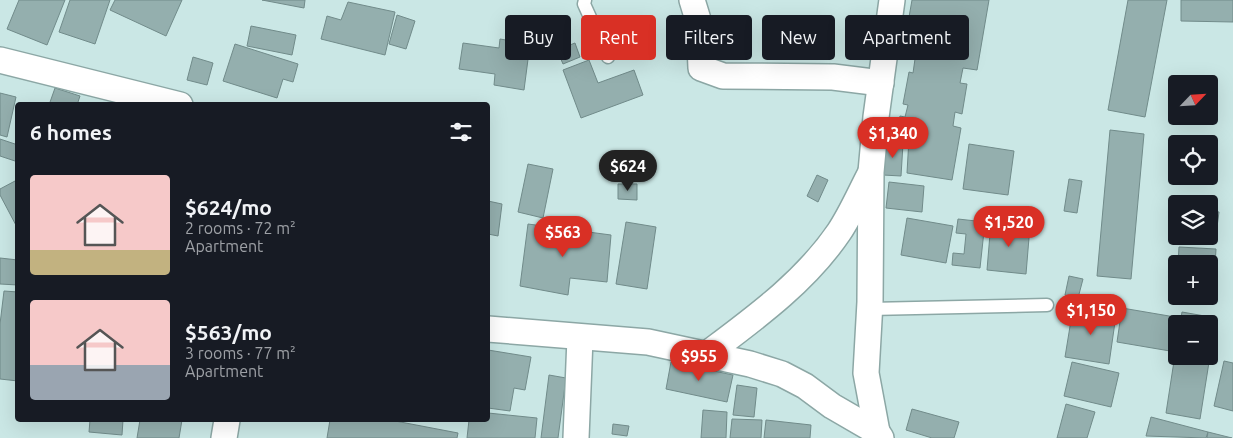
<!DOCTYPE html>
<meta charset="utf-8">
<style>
:root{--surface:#171b24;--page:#20242c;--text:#f1f3f6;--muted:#9ea1a6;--accent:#d93025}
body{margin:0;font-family:Ubuntu,sans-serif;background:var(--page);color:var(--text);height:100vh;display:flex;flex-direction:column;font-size:19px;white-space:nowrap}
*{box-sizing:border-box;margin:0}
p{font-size:16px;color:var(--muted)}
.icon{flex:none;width:28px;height:28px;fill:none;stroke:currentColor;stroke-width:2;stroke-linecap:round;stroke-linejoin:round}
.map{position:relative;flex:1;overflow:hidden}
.details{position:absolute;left:15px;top:102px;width:475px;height:320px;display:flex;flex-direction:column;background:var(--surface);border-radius:5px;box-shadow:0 5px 20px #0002}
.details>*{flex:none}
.banner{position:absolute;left:505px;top:15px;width:475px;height:45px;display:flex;gap:10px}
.needle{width:32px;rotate:65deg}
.buttons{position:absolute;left:1168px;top:75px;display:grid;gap:10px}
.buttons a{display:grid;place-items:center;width:50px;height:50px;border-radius:5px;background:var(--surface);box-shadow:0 5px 20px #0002;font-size:25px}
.price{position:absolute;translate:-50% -42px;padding:0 11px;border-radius:18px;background:var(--accent);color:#fff;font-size:16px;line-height:32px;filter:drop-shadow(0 1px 2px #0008)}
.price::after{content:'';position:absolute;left:50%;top:30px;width:15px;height:11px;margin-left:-8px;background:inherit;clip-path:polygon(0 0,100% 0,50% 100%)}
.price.selected{background:#222;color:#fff}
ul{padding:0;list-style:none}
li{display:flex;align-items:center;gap:15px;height:125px;padding:0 15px}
li span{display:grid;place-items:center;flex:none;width:140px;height:100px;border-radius:5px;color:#555}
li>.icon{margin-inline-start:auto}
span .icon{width:60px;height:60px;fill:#fffc;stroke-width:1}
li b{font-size:21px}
h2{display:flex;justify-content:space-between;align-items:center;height:60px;padding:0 15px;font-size:21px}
.chip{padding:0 18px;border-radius:5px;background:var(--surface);box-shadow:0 5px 20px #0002;font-size:18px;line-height:45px}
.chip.selected{background:var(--accent);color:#fff}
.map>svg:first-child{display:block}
.building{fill:#94afae;stroke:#718b8a}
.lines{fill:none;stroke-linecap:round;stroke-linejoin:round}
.service-casing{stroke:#8ca7a5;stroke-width:15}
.minor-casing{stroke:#8ca7a5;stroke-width:28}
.service{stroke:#fff;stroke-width:12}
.minor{stroke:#fff;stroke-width:25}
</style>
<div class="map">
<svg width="1233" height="438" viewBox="0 0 1233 438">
<rect width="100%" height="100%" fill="#cae7e5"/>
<g class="building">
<polygon points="19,0 65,0 47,45 7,29"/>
<polygon points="70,0 110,0 95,44 59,32"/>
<polygon points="115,0 182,0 166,36 110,10"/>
<polygon points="262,0 305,0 304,8"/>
<polygon points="912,0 989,0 977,70 963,68 960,83 967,84 962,114 955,112 953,126 961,128 952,180 907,173 909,138 902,137 904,129 897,127 900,116 905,117 908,105 903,104 909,72 913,73 915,59 902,57"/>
<polygon points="1128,0 1167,0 1145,117 1108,110"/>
<polygon points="1181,0 1233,0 1233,22 1181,21"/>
<polygon points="348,2 395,12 385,55 321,39 327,16 341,20"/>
<polygon points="397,15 415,21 406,49 389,44"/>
<polygon points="251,26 296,35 292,55 247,46"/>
<polygon points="500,39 530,44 524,90 494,85 495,74 459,69 463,43 499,48"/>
<polygon points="575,43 580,57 563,64 557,50"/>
<polygon points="235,44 298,64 293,82 283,79 277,98 223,81"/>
<polygon points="193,57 213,63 207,85 187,80"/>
<polygon points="589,60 598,83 634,70 643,95 581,118 563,70"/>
<polygon points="55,88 80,96 77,105 49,105"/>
<polygon points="0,93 16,97 7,137 0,135"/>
<polygon points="1110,130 1144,134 1131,279 1097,276"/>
<polygon points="0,139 18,145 18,162 0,156"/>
<polygon points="887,141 903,144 901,176 883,175"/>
<polygon points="969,144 1014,151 1008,195 963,189"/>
<polygon points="528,164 553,169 543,218 518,212"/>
<polygon points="817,175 828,180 818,202 807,196"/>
<polygon points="1069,179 1082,181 1077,213 1064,211"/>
<polygon points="15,181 18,186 18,229 0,195 0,189"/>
<polygon points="889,182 924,186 922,212 886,208"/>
<polygon points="618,184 637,184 637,200 618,199"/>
<polygon points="488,201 502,204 498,236 488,234"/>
<polygon points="1209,210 1219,212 1215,242 1178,236 1209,236"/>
<polygon points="907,218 953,226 946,263 901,255"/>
<polygon points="958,219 985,222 980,268 952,265 953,253 964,254 966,234 956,233"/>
<polygon points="626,222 656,227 647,289 616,284"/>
<polygon points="991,222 1030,226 1026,274 987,270"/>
<polygon points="528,224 611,235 607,282 570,278 568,295 520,286"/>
<polygon points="1179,247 1216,249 1214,281 1209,281 1209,264 1178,264"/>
<polygon points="0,258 18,260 18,285 0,284"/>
<polygon points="1069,276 1083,279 1078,298 1065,295"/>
<polygon points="4,291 18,292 18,381 0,379 0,324"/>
<polygon points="1073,308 1116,315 1109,364 1065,357"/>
<polygon points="1122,308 1175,317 1170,351 1117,342"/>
<polygon points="1182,312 1216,318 1200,419 1166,413 1176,348 1176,356 1209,356 1209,324 1180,324"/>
<polygon points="488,350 531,357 525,390 514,388 510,411 488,408"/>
<polygon points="1224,361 1233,363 1233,411 1214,406"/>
<polygon points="671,362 733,375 727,402 666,389"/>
<polygon points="1072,362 1119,373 1111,407 1064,396"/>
<polygon points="549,375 566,378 558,438 541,438"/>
<polygon points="737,385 757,388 754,417 733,415"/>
<polygon points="1066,404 1095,412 1087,438 1057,438"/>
<polygon points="912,409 959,422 954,438 932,438 906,430"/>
<polygon points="703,410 727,412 726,438 701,438"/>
<polygon points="488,413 537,418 535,438 467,438 469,420 488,420"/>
<polygon points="1151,417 1208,432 1206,438 1146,436"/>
<polygon points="732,419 762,420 761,438 730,438"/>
<polygon points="90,420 123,420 122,435 89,432"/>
<polygon points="140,420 182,420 179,438 137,438"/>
<polygon points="330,420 390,420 458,433 457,438 327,438"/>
<polygon points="766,420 811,425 810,438 764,438"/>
<polygon points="613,424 629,426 627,436 612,434"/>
<polygon points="1208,432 1232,438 1207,438"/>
</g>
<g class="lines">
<g class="service-casing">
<g id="service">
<polyline points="585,0 584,4 608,57"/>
<polyline points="870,309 1047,305"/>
</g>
</g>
<g class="minor-casing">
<g id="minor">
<polyline points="692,0 699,23 701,68 723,76 833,77 881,83"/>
<polyline points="0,60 180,105"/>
<polyline points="488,329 648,342 750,364 782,374 805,386 832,406 877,432 881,438"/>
<path d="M707,354C755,318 805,282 839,232C851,214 860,193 870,174"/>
<polyline points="877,432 866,373 870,302 871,172 876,117 892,0"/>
<polyline points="224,438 227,420"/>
<polyline points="576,438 580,338"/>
</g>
</g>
<use href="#service" class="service"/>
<use href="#minor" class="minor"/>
</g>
</svg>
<div class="buttons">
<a><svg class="needle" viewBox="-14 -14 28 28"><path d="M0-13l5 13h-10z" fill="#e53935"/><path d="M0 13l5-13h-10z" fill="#9ea1a6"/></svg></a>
<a><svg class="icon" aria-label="locate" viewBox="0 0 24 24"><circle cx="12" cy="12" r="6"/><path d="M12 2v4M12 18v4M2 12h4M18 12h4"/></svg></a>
<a><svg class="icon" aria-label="layers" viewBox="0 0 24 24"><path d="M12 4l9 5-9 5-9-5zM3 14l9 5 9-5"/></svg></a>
<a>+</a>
<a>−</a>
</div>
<b class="price" style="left:893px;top:159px">$1,340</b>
<b class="price selected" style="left:628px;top:192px">$624</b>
<b class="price" style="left:1009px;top:248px">$1,520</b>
<b class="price" style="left:563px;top:258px">$563</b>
<b class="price" style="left:1091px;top:336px">$1,150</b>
<b class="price" style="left:699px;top:382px">$955</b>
<div class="banner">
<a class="chip">Buy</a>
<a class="chip selected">Rent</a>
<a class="chip">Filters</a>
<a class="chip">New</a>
<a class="chip">Apartment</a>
</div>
<section class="details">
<h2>6 homes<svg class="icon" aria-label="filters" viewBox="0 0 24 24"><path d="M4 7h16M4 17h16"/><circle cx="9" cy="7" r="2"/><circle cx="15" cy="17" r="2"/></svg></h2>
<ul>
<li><span style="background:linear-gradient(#f6c9c9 75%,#c2b280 0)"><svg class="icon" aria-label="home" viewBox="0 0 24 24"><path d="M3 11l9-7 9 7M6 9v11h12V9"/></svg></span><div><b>$624/mo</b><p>2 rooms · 72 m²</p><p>Apartment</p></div></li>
<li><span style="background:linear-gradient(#f6c9c9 65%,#9aa5b1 0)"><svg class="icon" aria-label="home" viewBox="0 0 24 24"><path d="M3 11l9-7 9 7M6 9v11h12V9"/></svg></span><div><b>$563/mo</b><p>3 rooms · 77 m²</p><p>Apartment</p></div></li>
</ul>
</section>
</div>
